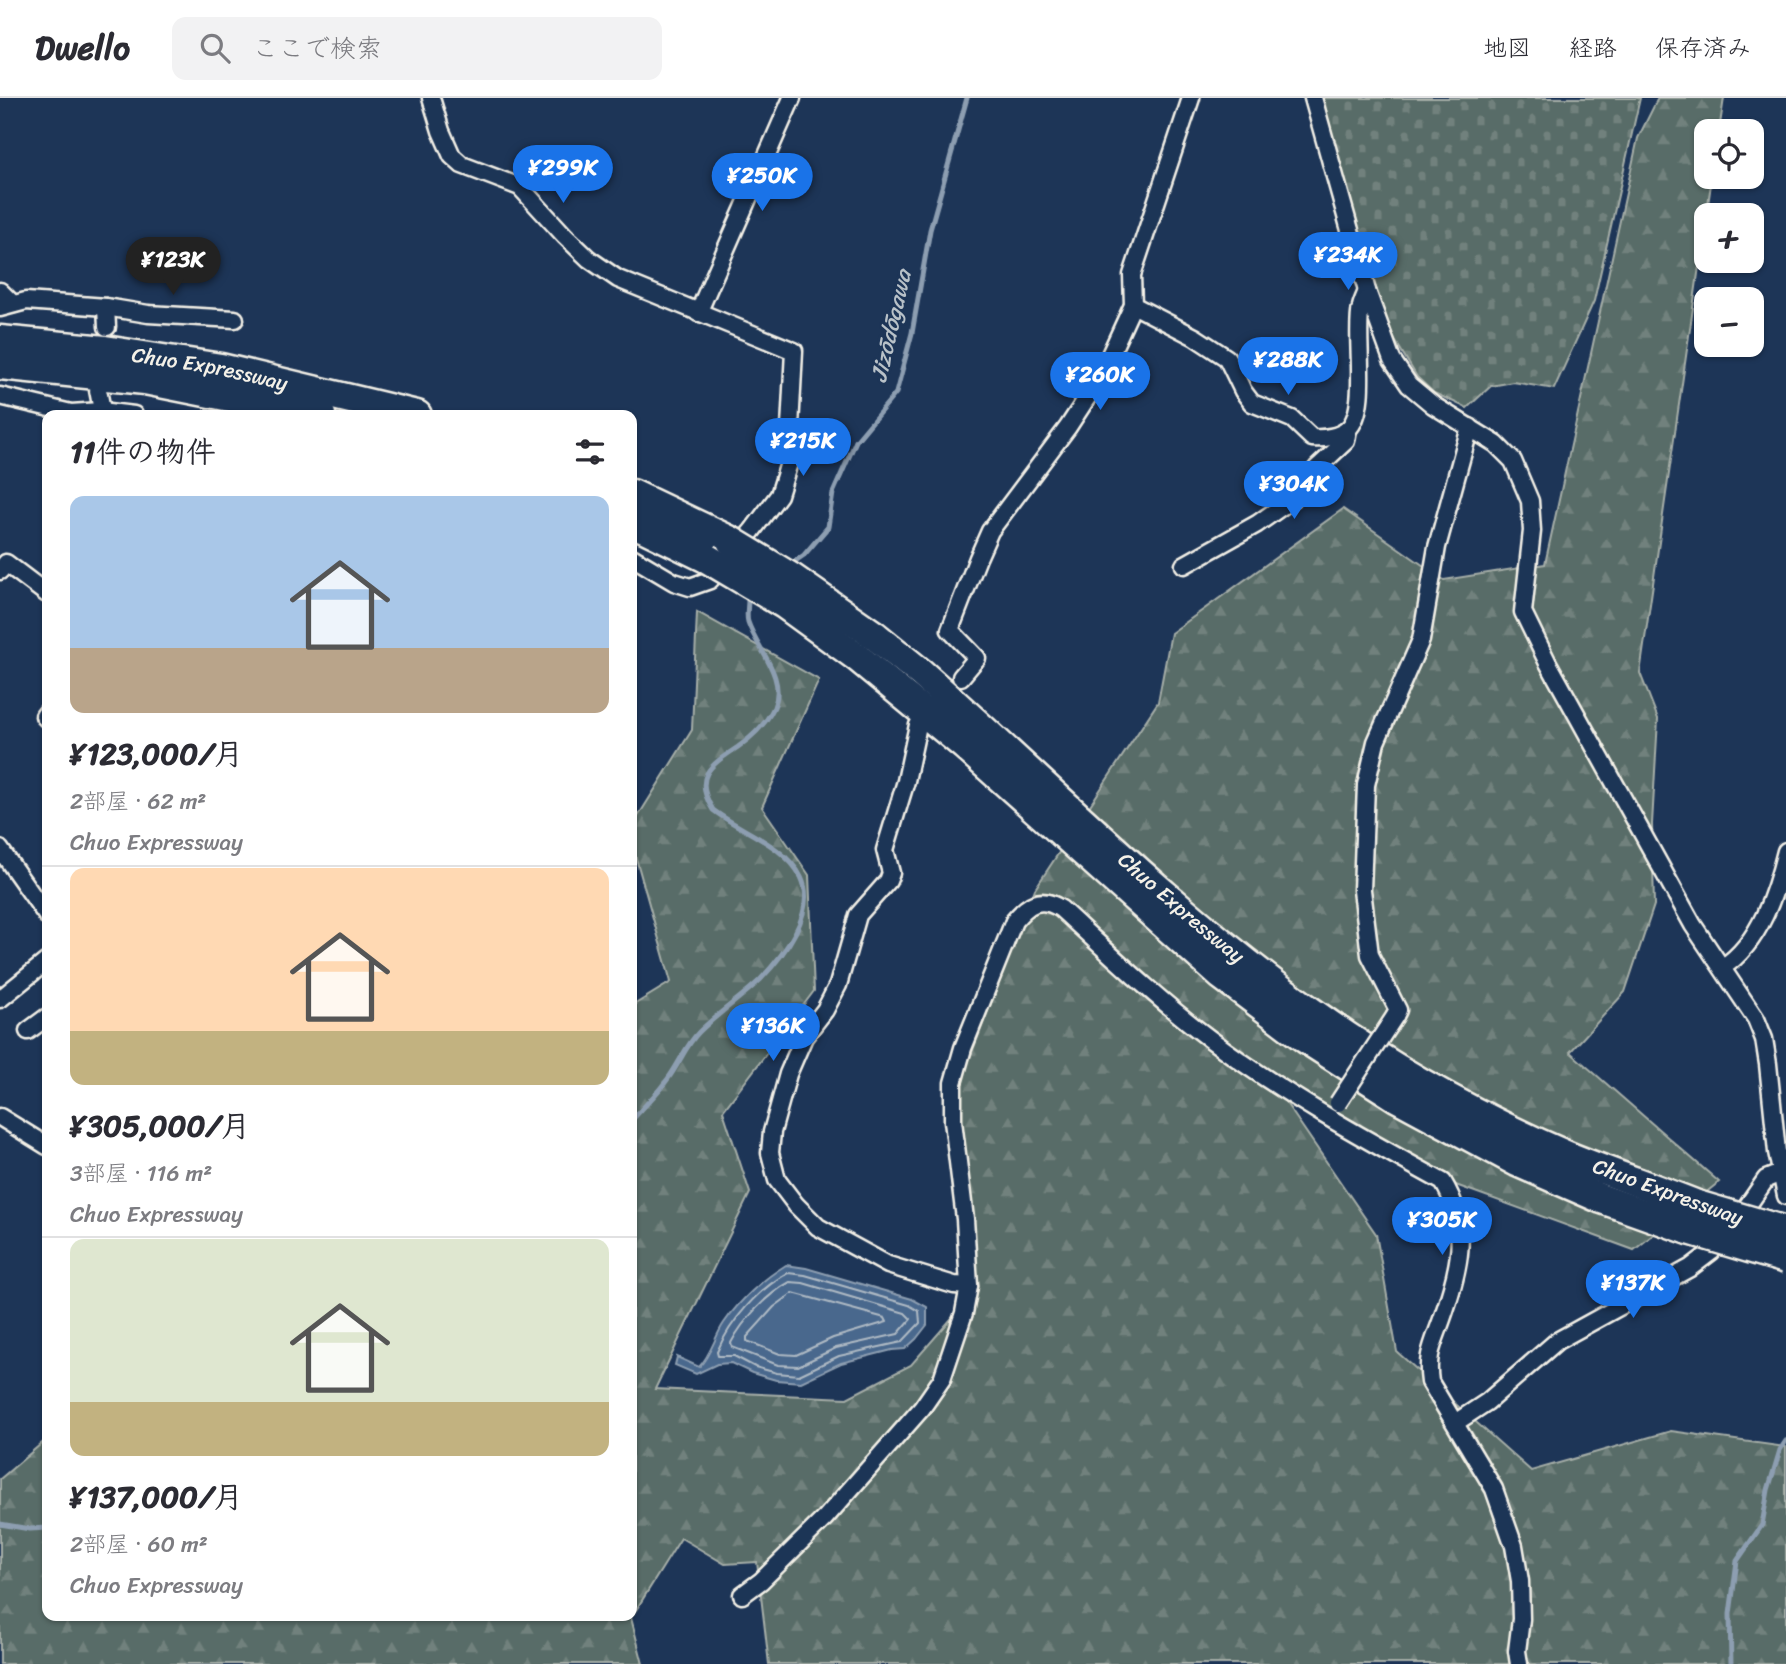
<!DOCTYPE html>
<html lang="ja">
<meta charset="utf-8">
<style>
:root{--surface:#fff;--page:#f2f2f3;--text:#2b2b33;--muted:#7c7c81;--line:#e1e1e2;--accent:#1a73e8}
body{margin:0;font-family:Sriracha,"Klee One",sans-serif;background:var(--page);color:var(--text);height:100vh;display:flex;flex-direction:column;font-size:26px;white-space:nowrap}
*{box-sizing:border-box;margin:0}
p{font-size:23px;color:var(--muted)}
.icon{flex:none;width:38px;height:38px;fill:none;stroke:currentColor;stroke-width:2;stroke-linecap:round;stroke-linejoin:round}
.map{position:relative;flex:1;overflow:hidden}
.panel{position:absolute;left:42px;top:312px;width:595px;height:1211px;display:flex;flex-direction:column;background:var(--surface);border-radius:14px;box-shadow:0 2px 5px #0004}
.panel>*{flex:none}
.fabs{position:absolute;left:1694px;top:21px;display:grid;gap:14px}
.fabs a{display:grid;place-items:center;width:70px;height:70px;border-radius:14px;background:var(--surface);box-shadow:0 2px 5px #0004;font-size:35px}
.price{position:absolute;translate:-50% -60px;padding:0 16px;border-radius:24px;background:var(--accent);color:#fff;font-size:23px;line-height:46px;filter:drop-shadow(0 2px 4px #0008)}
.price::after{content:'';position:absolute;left:50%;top:42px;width:21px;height:16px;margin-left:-10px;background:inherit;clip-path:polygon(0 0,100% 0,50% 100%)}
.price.current{background:#222;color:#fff}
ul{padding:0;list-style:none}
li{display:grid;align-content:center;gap:14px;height:371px;padding:0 28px}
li+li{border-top:2px solid var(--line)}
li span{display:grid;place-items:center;height:217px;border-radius:14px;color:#555}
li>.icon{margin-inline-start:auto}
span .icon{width:126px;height:126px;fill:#fffc;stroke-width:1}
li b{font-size:30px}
h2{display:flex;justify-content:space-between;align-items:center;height:84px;padding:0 28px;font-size:30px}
header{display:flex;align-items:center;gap:42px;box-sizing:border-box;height:98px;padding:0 35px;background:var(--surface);border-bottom:2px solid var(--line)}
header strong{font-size:33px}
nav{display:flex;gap:38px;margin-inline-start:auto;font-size:24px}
.search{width:490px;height:63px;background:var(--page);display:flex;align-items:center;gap:18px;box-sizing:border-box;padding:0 24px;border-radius:14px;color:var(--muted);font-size:26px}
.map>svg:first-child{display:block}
.forest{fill:url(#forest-firs);stroke:#a6aea8;stroke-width:2}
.cemetery{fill:url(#cemetery-stones);stroke:#a6aea8;stroke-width:2}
.water{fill:#48678d;stroke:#8d9eb1;stroke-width:2}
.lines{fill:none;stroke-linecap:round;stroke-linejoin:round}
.shore{stroke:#afbac4;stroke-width:2}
.stream{stroke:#8d9eb1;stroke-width:5}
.street-casing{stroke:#f4f1e8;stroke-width:21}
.highway-casing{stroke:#f4f1e8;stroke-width:33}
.street{stroke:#1d3557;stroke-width:16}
.highway{stroke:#1d3557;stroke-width:28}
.street-bridge-casing{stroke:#f4f1e8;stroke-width:21;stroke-linecap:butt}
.highway-bridge-casing{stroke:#f4f1e8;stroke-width:33;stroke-linecap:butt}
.street-bridge{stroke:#1d3557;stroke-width:16}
.highway-bridge{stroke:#1d3557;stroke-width:28}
.labels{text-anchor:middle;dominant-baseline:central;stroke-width:5;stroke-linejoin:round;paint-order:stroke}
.street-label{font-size:21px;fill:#f4f1e8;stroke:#1d3557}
.water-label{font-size:23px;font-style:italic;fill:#b8c1c8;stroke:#1d3557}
</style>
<header>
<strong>Dwello</strong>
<div class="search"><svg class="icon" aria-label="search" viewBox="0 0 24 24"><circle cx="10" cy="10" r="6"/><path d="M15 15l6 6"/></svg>ここで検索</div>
<nav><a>地図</a><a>経路</a><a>保存済み</a></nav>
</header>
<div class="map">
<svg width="1786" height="1566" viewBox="0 0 1786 1566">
<defs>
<pattern id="forest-firs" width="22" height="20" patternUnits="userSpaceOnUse" patternTransform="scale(1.75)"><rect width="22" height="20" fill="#586c67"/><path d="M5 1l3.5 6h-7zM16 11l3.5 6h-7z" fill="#71817d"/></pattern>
<pattern id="cemetery-stones" width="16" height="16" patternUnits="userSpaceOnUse" patternTransform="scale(1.75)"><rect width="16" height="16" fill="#586c67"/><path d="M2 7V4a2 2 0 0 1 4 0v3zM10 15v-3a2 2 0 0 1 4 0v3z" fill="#71817d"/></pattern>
</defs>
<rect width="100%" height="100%" fill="#1d3557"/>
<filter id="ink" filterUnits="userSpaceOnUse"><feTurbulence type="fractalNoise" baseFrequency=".0143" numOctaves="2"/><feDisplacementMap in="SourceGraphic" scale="14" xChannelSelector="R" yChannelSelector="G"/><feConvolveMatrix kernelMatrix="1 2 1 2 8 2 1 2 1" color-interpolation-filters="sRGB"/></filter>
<g filter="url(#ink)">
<polygon class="forest" points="1658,0 1724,0 1719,33 1706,33 1706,79 1712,79 1640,575 1658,621 1652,726 1654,807 1625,894 1570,954 1719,1084 1634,1152 1453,1086 1275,989 1376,1136 1397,1254 1531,1373 1671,1333 1786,1349 1786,1566 769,1566 757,1464 725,1466 681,1440 631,1520 643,1566 0,1566 0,1381 47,1341 47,1517 632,1517 632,908 671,884 632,746 632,728 692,632 697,514 819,582 762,709 809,777 814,893 723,1013 750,1095 655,1291 847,1300 911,1267 972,1197 973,1144 958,991 1035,791 1158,604 1171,535 1343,411 1444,482 1545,466 1638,40"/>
<polygon class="cemetery" points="1321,0 1640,0 1594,203 1554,291 1513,284 1491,288 1467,310 1434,295 1417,279 1390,234 1366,177"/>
<path class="water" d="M786,1167L806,1170L912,1201L927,1209V1227L916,1241L905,1251L892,1252L841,1265L801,1284L776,1282L752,1275L731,1265L717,1266L696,1276L675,1267L677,1259L699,1269C711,1257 715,1238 724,1225C739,1203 763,1181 786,1167Z"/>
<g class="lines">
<g class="shore">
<path d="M788,1175L805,1177L909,1207L919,1213L920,1225L902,1244L839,1258L799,1277L777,1275L755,1269L734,1258H718L717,1254C730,1223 758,1191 788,1175Z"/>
<path d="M790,1184L803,1185L905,1215L911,1221L898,1236L836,1250L798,1268L778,1267L732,1249L731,1245C743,1222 767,1196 790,1184Z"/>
<polygon points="793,1195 885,1220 887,1224 833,1240 796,1257 780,1256 747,1243 747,1239 774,1209"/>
</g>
<g class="stream">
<polyline points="788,468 804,457 828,429 833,395 856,343 896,295 912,235 930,132 967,0"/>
<path d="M632,1022C643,1009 657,996 667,982C679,967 685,948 699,934C718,915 741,900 760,882C783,858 818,813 801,779C785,747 740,733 713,712C692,678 711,667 738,649C752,639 767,624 774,609C787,579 757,551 748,524C746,518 748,509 748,502L753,496"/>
<polyline points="0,1426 30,1431 47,1430"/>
<polyline points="1731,1566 1730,1516 1737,1463 1762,1427 1768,1392 1780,1352 1786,1343"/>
</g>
<g class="street-casing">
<g id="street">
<polyline points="431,0 441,33 452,58 462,67 520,89 565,138 589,161 618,181 794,253 788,368 779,397 752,433 710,482 690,489 674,484 632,459"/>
<polyline points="1313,0 1367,193 1392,262 1409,287 1433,307 1496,346 1513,363 1530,403 1532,433 1523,514 1547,563 1693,827 1756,921 1764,941 1768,966 1777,1054 1786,1098"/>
<polyline points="0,193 13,206"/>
<path d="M1133,207L1195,239L1227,260L1243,293L1252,305L1292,321L1312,340C1324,341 1339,339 1348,331C1370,311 1354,237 1361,209C1362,204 1365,198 1367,193"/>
<polyline points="106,209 107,229"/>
<polyline points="0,210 26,203 106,209 148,216 235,221"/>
<polyline points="698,215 792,0"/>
<polyline points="98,292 103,317"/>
<polyline points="0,298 71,315 101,313 134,317"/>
<polyline points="1184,467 1257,426 1291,402 1317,370 1346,343 1348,331"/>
<polyline points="0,473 6,465 47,496"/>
<polyline points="961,579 977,560 950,532 978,460 990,433 1068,329 1098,283 1133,207 1132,177 1191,0"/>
<polyline points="47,614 44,618 47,621"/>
<polyline points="918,627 906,683 885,752 891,775 888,783 858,817 838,887 825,912 804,939 788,976 772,1034 770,1055 777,1082 796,1107 818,1129 888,1167 954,1187 969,1188"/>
<polyline points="0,751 47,818"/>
<path d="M1723,869C1760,845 1776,794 1786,753"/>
<polyline points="0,901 47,863"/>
<polyline points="1395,918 1398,912 1370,857 1362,792 1366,687 1376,644 1421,542 1437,449 1470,329"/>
<polyline points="28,933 47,919"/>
<polyline points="0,1019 47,1048"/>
<polyline points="1455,1325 1487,1304 1557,1243 1690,1170 1711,1154 1731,1132 1766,1081 1781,1075"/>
<path d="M742,1497L761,1483L825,1420L922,1310L942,1281L964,1215L969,1188L965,1121L953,1023V985L963,950L1014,823C1028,806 1040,797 1061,811C1109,855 1158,902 1210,941C1283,996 1363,1040 1443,1084C1471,1130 1459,1173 1442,1221C1433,1247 1426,1257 1430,1284L1494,1391L1514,1448L1520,1483L1521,1521L1517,1553L1519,1566"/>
</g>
</g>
<g class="highway-casing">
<g id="highway">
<path id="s1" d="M0,242L105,252L221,270L417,317"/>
<polyline points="0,267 145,282 321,317"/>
<polyline points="632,396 731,443"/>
<polyline points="632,424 708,461"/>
<path id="s2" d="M874,537L921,575C1049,689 1170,812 1309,912C1389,970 1477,1019 1568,1058C1610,1075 1654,1090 1697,1107"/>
<polyline points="857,559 965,648 1221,877 1306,941 1398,1000 1517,1064 1602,1101 1689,1132"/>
</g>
</g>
<use href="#street" class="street"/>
<use href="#highway" class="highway"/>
<g class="street-bridge-casing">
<polyline id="street-bridge" points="1338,1005 1395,918"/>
</g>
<g class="highway-bridge-casing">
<g id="highway-bridge">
<polyline points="731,443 792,480 874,537"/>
<polyline points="708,461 784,506 857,559"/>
<polyline points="1697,1107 1786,1133"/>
<polyline points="1689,1132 1786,1161"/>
</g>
</g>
<use href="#street-bridge" class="street-bridge"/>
<use href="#highway-bridge" class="highway-bridge"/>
</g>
</g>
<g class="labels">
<g class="street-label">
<text stroke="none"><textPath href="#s1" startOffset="212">Chuo Expressway</textPath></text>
<text stroke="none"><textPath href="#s2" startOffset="411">Chuo Expressway</textPath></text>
<text transform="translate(1668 1094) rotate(20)">Chuo Expressway</text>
</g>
<g class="water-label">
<text transform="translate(891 228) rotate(-77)">Jizōdōgawa</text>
</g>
</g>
</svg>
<div class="fabs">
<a><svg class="icon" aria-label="locate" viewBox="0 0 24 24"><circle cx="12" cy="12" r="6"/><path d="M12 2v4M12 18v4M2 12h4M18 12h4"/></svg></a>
<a>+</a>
<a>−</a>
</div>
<b class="price" style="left:563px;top:107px">¥299K</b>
<b class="price" style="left:762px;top:115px">¥250K</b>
<b class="price" style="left:1348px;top:194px">¥234K</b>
<b class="price current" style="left:173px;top:199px">¥123K</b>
<b class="price" style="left:1288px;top:299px">¥288K</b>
<b class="price" style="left:1100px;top:314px">¥260K</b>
<b class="price" style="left:803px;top:380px">¥215K</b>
<b class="price" style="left:1294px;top:423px">¥304K</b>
<b class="price" style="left:773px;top:965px">¥136K</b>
<b class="price" style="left:1442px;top:1159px">¥305K</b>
<b class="price" style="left:1633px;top:1222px">¥137K</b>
<section class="panel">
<h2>11件の物件<svg class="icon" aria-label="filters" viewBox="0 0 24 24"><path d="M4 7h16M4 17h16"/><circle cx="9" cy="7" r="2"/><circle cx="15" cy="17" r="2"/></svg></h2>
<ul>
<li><span style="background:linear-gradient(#a9c7e8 70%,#b9a48a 0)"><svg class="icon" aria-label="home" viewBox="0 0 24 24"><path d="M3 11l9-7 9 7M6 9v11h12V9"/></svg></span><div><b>¥123,000/月</b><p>2部屋 · 62 m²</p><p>Chuo Expressway</p></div></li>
<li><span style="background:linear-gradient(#ffd9b3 75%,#c2b280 0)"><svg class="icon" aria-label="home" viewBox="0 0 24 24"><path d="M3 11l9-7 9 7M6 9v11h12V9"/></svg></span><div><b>¥305,000/月</b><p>3部屋 · 116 m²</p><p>Chuo Expressway</p></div></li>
<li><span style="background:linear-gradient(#dfe7d0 75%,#c2b280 0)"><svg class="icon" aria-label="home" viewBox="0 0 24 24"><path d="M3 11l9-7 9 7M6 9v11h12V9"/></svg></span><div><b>¥137,000/月</b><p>2部屋 · 60 m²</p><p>Chuo Expressway</p></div></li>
</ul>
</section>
</div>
